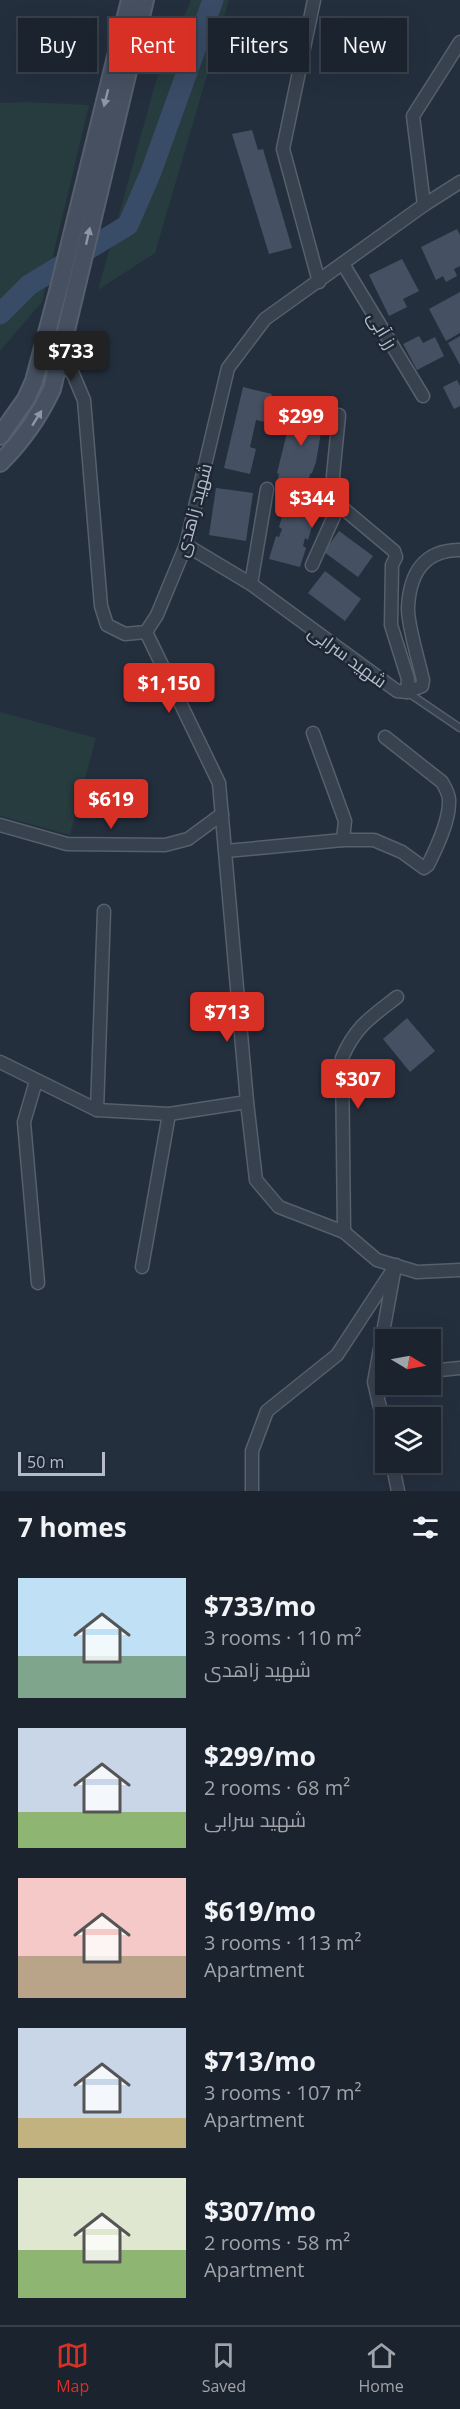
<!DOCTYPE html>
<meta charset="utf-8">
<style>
:root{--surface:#1b232e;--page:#282f3a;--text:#f1f3f6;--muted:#a0a4aa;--line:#39404a;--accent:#d93025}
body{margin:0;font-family:"Open Sans",Cairo,sans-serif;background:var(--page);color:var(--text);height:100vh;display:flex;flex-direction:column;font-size:22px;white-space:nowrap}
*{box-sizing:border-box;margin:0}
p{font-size:20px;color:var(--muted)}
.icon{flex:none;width:33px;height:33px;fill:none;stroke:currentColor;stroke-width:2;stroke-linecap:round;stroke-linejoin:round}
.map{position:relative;height:1491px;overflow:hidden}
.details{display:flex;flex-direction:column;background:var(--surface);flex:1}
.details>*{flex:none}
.top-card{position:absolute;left:18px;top:18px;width:424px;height:54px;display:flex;gap:12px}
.needle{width:39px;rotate:100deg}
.tools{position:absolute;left:375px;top:1329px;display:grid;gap:12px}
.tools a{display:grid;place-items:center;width:66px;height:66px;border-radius:0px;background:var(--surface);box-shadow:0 6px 24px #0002,0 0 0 2px var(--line);font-size:30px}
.scale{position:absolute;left:18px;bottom:15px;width:87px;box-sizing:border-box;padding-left:6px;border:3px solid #b4bcc9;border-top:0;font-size:16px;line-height:21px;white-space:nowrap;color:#b4bcc9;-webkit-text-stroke:4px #1d2633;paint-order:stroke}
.price{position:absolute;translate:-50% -51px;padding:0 14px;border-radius:6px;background:var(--accent);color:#fff;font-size:20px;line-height:39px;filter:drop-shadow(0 2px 3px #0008)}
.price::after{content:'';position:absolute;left:50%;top:36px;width:18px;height:14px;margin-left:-9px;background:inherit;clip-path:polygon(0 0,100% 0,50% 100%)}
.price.selected{background:#222;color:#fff}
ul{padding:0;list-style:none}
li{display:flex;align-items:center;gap:18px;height:150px;padding:0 18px}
li span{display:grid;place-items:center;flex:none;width:168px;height:120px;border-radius:0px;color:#555}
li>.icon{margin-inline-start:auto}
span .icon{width:72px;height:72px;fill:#fffc;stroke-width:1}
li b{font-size:26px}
h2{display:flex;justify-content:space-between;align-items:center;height:72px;padding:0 18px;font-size:26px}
.chip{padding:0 21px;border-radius:0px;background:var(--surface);box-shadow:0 6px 24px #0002,0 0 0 2px var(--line);font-size:21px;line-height:54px}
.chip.selected{background:var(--accent);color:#fff}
.dock{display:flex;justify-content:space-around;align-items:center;height:84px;border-top:2px solid var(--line);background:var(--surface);font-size:16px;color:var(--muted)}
.dock a{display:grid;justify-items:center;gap:3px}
.dock .selected{color:var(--accent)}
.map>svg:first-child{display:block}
.green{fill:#263c3f}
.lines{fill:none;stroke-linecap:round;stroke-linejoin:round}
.river{stroke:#394c67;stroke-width:21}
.building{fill:#455162}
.lane-casing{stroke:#565f6c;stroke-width:9}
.street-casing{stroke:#565f6c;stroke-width:15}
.secondary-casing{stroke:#565f6c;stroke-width:20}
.lane{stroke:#38414e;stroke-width:6}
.street{stroke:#38414e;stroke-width:12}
.secondary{stroke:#465061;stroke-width:16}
.oneway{fill:#8e96a5}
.labels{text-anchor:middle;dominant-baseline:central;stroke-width:5;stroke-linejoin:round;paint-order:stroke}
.street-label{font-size:18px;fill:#b4bcc9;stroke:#1d2633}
</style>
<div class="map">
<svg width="460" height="1491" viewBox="0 0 460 1491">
<rect width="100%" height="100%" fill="#242f3e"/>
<g class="green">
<polygon points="191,0 229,0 155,253 98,290 156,81"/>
<polygon points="27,102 89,105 42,302 0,351 0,103"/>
<polygon points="0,712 96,738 70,835 0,816"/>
</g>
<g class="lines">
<polyline class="river" points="0,314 29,285 128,225 151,172 213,0"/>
</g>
<g class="building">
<polygon points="252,130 258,150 263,149 292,248 269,254 232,134"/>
<polygon points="457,229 460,235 460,266 454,269 457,276 446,282 443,276 436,280 421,247"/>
<polygon points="402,259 419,291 403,299 407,307 389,316 369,275"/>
<polygon points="460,292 460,333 446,341 429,309"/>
<polygon points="419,336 423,343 435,337 444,356 417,370 403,344"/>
<polygon points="460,336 460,365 448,343"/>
<polygon points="457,380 460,386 460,406 454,409 443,387"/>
<polygon points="243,387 272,394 265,422 256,420 250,447 256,449 250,474 224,468"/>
<polygon points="297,403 328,411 321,432 316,462 312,473 310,474 306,492 298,491 298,488 277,484 279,474 277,473 292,412 294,413"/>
<polygon points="216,488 253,493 246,541 209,535"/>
<polygon points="284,510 314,519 308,540 305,538 303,546 306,548 300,567 269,559 276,536 279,537 282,529 279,527"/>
<polygon points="339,531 373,556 358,577 324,552"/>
<polygon points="325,571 361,599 345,621 308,593"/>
<polygon points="90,788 101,791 97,807 86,804"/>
<polygon points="407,1018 435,1051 410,1072 383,1039"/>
</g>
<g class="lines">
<g class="lane-casing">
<polyline id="lane" points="407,692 460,728"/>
</g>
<g class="street-casing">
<g id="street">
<polyline points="314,0 283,149 319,282"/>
<polyline points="424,205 413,116 460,42"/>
<polyline points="343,264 423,396"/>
<polyline points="59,361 73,374 84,400 101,606 107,625 125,634 146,632 157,615 186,545 228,368 265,319 424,205 460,182"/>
<polyline points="339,415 333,476 339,505 394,551 396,557 392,565 391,625 408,679 407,692"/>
<path d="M186,545L251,584L397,691L407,692L422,686L423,680C419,662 407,623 408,607C410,573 424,550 460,550"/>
<polyline points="312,565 339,505"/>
<polyline points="251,584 267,489"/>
<polyline points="146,632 219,783 247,1102 256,1180 279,1207 344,1232 377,1260 417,1272 460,1270"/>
<polyline points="313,733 345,821 343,840"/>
<polyline points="0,825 67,844 165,845 188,839 222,814"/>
<path d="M226,851L343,840H374L402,852L424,868L428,865C437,847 450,820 449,800C449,794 445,787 442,782L385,737"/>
<polyline points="0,1062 97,1110 169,1114 247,1102"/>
<polyline points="36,1081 24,1122 38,1283"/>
<polyline points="97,1110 104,911"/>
<path d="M344,1232L342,1058C355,1027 371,1017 397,997"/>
<polyline points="142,1267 169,1114"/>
<polyline points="430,1371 460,1368"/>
<polyline points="386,1433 374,1382 394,1272"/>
<polyline points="392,1462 398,1491"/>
<polyline points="252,1491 252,1451 267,1411 337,1355 396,1265"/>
</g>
</g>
<g class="secondary-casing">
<g id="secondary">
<polyline points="0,436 26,399 34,381 60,284 130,0"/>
<path d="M0,463C23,440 39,417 52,389L145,0"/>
</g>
</g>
<use href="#lane" class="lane"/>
<use href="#street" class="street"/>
<use href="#secondary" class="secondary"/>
</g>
<defs><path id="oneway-solid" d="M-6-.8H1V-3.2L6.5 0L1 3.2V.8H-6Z" transform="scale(1.5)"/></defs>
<g class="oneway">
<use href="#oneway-solid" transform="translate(106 98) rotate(104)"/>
<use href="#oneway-solid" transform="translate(88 236) rotate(-77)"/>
<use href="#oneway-solid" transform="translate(37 418) rotate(-58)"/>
</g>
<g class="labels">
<g class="street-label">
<text transform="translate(383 330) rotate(59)">رز آبی</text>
<text transform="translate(193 510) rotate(-75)">شهید زاهدی</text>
<text transform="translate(348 656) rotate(36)">شهید سرابی</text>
</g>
</g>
</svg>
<div class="tools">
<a><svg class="needle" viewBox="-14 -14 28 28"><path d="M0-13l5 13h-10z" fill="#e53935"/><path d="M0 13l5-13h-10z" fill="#a0a4aa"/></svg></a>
<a><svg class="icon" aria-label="layers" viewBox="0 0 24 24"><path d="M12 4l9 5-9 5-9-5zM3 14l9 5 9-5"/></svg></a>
</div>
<div class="scale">50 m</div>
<b class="price selected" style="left:71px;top:382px">$733</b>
<b class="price" style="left:301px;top:447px">$299</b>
<b class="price" style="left:312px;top:529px">$344</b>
<b class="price" style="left:169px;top:714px">$1,150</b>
<b class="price" style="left:111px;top:830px">$619</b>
<b class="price" style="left:227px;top:1043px">$713</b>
<b class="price" style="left:358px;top:1110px">$307</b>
<div class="top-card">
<a class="chip">Buy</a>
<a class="chip selected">Rent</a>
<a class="chip">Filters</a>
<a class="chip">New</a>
</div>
</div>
<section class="details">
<h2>7 homes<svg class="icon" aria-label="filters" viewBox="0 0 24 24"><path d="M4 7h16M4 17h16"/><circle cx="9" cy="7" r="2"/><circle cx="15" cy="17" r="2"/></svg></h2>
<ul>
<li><span style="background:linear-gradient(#bfe0f5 65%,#7fa58c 0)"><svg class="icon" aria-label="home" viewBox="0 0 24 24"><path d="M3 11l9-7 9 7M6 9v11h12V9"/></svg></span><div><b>$733/mo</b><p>3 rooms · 110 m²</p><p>شهید زاهدی</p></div></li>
<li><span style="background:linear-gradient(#c9d6e8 70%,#8fb573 0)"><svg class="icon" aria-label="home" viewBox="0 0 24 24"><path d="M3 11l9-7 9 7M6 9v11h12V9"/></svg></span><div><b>$299/mo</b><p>2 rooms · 68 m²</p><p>شهید سرابی</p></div></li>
<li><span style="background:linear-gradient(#f6c9c9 65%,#b9a48a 0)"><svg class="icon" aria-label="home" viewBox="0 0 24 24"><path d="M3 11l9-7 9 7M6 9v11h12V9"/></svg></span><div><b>$619/mo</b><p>3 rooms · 113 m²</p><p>Apartment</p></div></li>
<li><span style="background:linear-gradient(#c9d6e8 75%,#c2b280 0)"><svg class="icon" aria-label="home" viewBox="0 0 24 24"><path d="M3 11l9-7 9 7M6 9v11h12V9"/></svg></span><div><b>$713/mo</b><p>3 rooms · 107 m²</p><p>Apartment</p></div></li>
<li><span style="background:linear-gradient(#dfe7d0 60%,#8fb573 0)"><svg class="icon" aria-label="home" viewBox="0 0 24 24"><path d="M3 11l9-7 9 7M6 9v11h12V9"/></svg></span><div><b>$307/mo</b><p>2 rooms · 58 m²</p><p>Apartment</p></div></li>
</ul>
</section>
<nav class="dock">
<a class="selected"><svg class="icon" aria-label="map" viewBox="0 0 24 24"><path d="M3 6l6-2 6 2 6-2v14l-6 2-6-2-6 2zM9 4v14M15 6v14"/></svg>Map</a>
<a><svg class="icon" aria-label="saved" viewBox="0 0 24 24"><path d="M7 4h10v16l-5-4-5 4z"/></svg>Saved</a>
<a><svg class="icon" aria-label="home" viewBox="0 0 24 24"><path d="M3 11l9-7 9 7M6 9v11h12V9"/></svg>Home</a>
</nav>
